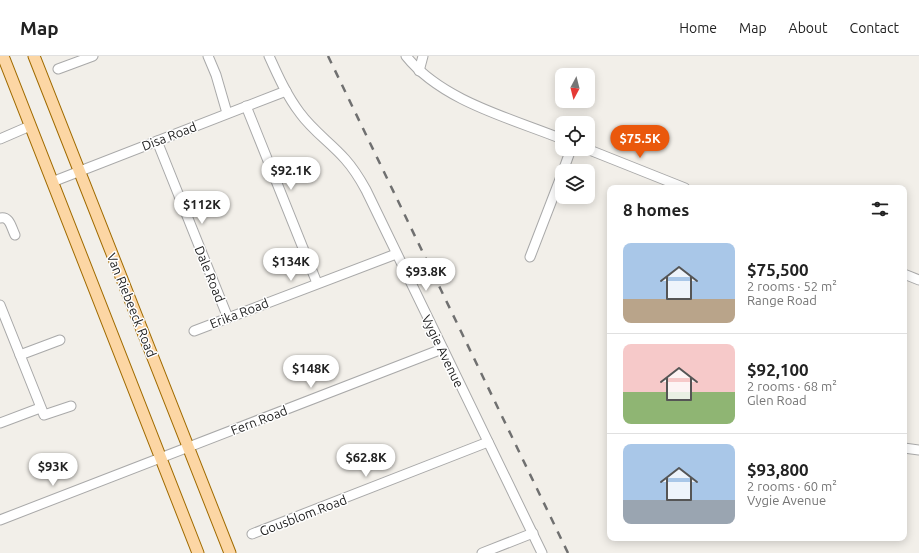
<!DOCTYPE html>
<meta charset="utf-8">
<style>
:root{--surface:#fff;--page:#f6f6f6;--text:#222;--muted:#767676;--line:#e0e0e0;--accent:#ea580c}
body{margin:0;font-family:Ubuntu,sans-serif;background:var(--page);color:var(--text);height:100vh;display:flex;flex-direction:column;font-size:15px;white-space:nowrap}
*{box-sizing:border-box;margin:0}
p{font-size:13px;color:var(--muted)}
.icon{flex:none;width:22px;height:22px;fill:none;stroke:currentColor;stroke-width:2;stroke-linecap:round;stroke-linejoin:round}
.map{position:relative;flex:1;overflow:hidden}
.details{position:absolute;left:607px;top:129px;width:300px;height:356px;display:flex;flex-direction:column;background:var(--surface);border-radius:8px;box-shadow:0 2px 10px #0003}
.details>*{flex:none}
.needle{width:26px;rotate:187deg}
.controls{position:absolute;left:555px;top:12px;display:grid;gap:8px}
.controls a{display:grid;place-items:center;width:40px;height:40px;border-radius:8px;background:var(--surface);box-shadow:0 2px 10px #0003;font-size:20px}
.price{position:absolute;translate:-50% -34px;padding:0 9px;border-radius:14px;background:#fff;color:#222;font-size:13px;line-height:26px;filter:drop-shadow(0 1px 2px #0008)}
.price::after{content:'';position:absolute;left:50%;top:24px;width:12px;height:9px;margin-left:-6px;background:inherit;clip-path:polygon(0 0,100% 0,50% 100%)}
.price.on{background:var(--accent);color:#fff}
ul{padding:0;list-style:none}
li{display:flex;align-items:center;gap:12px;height:100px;padding:0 16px}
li+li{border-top:1px solid var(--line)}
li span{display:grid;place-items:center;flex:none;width:112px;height:80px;border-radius:8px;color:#555}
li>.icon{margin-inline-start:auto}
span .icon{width:48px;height:48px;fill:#fffc;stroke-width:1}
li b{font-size:17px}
h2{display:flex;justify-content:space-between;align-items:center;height:48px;padding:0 16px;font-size:17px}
header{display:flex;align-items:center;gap:24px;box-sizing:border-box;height:56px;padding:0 20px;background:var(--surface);border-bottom:1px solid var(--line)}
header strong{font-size:19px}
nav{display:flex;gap:22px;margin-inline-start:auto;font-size:14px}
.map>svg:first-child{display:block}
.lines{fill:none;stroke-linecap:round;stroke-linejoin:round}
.minor-casing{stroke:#a9a9a9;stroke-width:11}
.major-casing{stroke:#a06b00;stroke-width:13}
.minor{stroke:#fff;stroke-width:9}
.major{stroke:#fcd6a4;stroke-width:11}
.rail{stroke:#707070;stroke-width:2.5;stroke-dasharray:8 8;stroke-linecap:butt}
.labels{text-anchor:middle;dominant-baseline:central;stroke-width:3;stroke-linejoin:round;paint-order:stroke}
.street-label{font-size:13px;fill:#222;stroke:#fff}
</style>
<header>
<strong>Map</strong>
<nav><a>Home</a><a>Map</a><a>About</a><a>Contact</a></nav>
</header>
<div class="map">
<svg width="919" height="497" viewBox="0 0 919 497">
<rect width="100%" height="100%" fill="#f2efe9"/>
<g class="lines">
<g class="minor-casing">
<g id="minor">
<polyline points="208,0 216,19 227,57"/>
<path d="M269,0C278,20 287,40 300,57C313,75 331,87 345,103C354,113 360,123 366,134L542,497"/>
<path d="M406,0C442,45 510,62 562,83"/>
<polyline points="58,13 93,0"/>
<polyline points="419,15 423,0"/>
<polyline points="246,50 317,227"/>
<polyline points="0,83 30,70"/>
<polyline points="157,85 228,262"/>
<polyline points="587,93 685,132"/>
<polyline points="563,115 571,93"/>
<polyline points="52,126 286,35"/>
<path d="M0,162C10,160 11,171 15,179"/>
<polyline points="530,201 562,118"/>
<polyline points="904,218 919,224"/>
<polyline points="0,249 44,359 71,350"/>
<polyline points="194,275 396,198"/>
<polyline points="20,299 60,284"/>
<polyline points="0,367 40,352"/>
<polyline points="904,392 919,394"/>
<polyline points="0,464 442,293"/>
<polyline points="252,478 488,386"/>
<polyline points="482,497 533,477"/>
</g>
</g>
<g class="major-casing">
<g id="major">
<polyline points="3,0 198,497"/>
<polyline points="34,0 230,497"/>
</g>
</g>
<use href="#minor" class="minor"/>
<use href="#major" class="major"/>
<polyline class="rail" points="328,0 568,497"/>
</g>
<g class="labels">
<g class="street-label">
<text transform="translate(169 80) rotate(-21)">Disa Road</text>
<text transform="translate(210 218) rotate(68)">Dale Road</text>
<text transform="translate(132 249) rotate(68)">Van Riebeeck Road</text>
<text transform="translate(239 257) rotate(-21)">Erika Road</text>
<text transform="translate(443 295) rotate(64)">Vygie Avenue</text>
<text transform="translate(259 364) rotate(-21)">Fern Road</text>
<text transform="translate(303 459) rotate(-21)">Gousblom Road</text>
</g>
</g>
</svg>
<div class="controls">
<a><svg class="needle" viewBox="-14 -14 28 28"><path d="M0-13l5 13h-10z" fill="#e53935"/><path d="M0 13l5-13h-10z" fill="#767676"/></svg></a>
<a><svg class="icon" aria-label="locate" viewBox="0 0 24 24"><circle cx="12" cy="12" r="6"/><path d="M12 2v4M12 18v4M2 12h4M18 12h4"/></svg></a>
<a><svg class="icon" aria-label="layers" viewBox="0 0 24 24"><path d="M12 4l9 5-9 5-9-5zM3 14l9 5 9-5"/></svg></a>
</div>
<b class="price on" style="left:640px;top:103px">$75.5K</b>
<b class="price" style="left:291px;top:135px">$92.1K</b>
<b class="price" style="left:202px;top:169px">$112K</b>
<b class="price" style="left:291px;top:226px">$134K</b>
<b class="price" style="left:426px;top:236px">$93.8K</b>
<b class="price" style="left:311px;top:333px">$148K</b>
<b class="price" style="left:366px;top:422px">$62.8K</b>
<b class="price" style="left:53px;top:431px">$93K</b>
<section class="details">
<h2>8 homes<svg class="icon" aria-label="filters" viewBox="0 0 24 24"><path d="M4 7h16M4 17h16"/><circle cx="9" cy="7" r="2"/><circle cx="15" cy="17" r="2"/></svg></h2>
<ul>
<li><span style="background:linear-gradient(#a9c7e8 70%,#b9a48a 0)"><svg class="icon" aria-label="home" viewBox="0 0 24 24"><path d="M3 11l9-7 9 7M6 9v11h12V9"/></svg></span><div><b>$75,500</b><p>2 rooms · 52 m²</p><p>Range Road</p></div></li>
<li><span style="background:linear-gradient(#f6c9c9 60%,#8fb573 0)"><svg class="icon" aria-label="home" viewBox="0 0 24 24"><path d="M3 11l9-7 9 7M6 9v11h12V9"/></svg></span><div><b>$92,100</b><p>2 rooms · 68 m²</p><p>Glen Road</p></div></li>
<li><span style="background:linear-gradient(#a9c7e8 70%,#9aa5b1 0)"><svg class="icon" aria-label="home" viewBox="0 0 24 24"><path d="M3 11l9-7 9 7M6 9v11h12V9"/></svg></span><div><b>$93,800</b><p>2 rooms · 60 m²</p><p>Vygie Avenue</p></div></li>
</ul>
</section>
</div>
